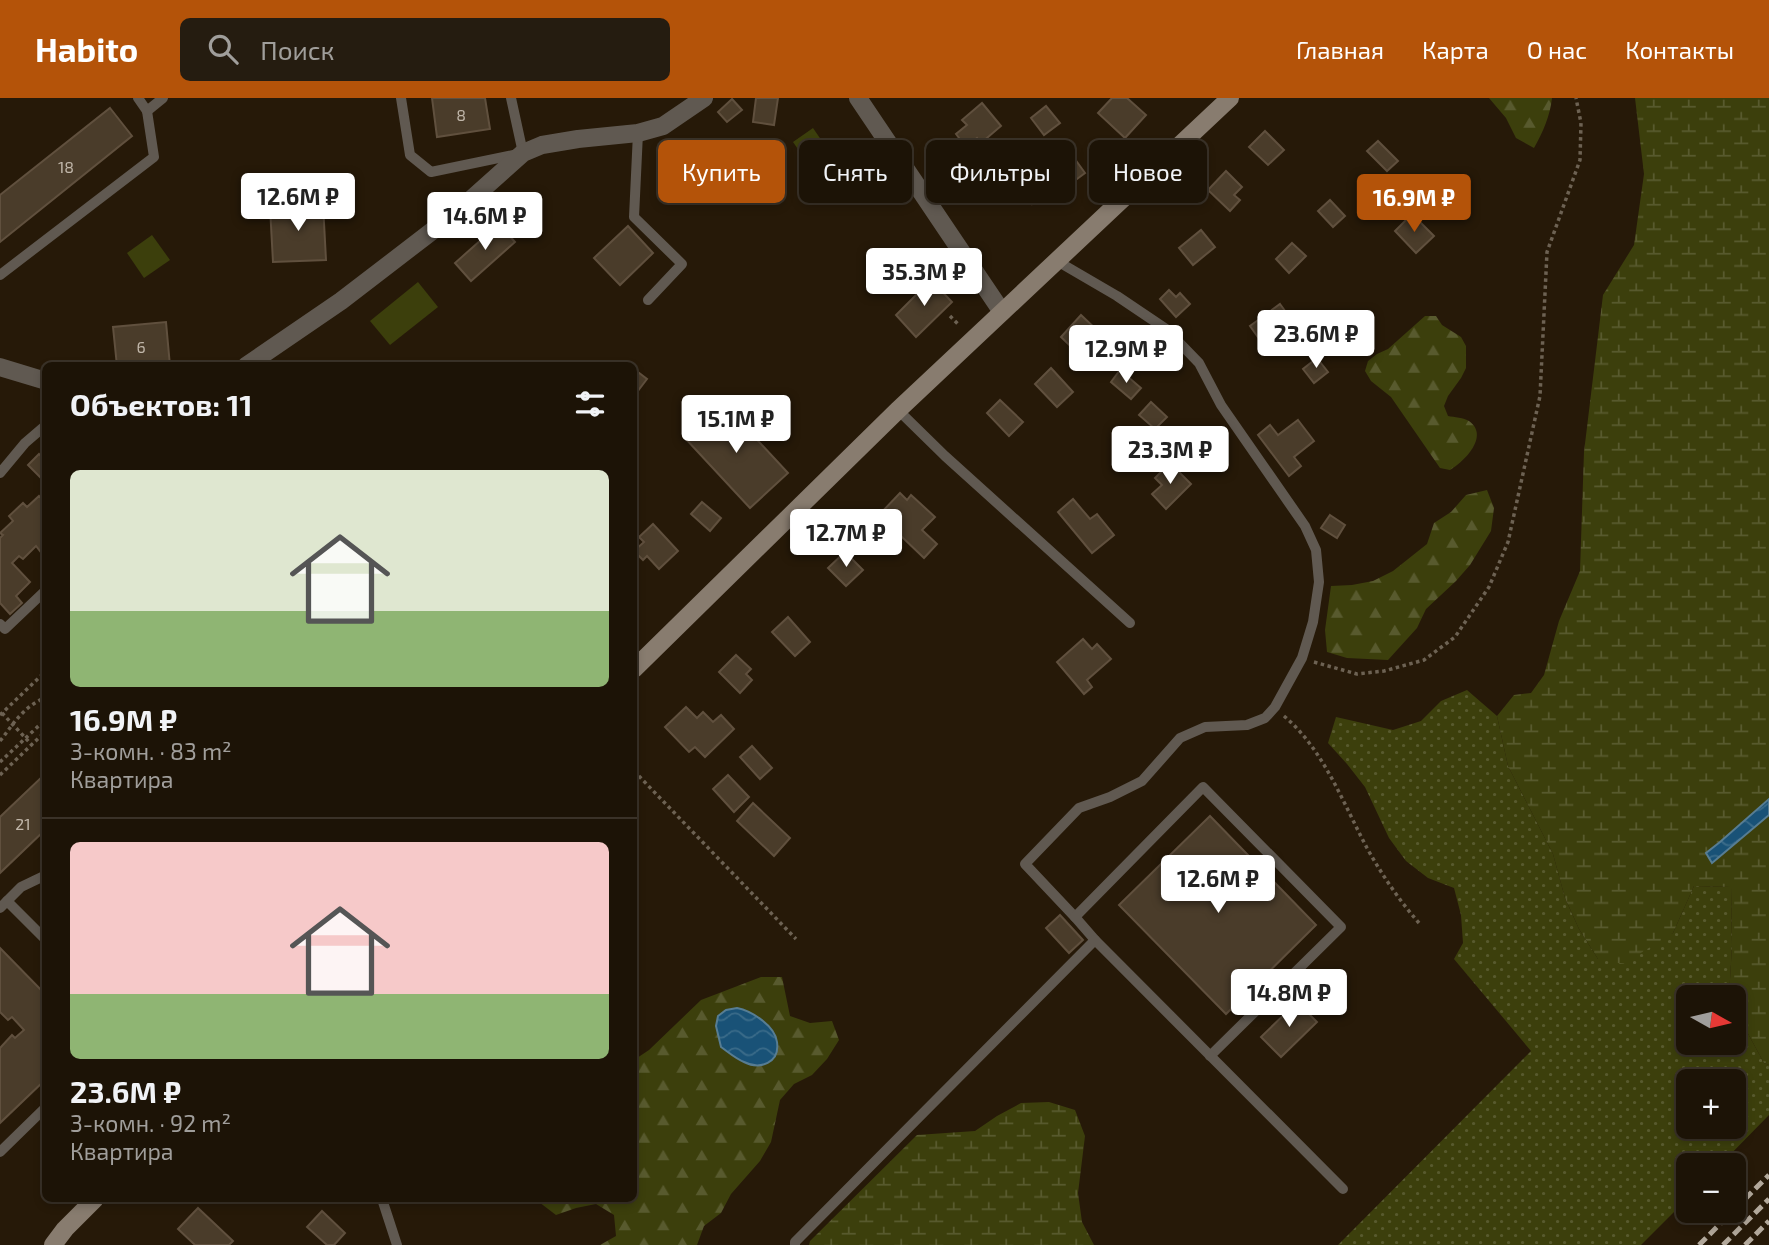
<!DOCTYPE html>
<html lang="ru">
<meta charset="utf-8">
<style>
:root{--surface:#1c1306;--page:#251c10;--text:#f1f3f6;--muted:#a09e9b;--line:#3a3228;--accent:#b45309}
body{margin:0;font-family:"Exo 2",sans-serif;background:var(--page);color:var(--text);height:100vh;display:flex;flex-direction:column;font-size:26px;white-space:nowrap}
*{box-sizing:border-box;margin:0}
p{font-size:23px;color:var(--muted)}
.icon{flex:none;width:38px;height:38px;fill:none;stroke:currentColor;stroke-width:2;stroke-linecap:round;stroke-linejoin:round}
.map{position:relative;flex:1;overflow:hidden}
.side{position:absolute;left:42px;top:264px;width:595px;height:840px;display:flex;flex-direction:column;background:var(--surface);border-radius:10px;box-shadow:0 4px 10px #0003,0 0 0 2px var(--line)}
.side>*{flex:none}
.hud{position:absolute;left:658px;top:42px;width:665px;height:63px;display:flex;gap:14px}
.needle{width:46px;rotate:98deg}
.fabs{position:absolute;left:1676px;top:887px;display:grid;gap:14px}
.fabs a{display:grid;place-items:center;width:70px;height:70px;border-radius:10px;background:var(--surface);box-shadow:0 4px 10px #0003,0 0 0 2px var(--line);font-size:35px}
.price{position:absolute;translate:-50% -60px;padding:0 16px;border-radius:7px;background:#fff;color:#222;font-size:23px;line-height:46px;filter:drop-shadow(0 2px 4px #0008)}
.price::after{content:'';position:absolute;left:50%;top:42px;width:21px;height:16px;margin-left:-10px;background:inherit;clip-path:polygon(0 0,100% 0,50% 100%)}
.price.on{background:var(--accent);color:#fff}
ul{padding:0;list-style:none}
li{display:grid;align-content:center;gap:14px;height:371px;padding:0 28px}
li+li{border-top:2px solid var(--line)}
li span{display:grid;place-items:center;height:217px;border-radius:10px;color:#555}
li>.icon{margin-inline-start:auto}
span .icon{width:126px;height:126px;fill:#fffc;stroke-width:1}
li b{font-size:30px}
h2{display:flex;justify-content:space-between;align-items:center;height:84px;padding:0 28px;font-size:30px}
.tag{padding:0 24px;border-radius:10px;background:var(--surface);box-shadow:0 4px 10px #0003,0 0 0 2px var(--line);font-size:24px;line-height:63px}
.tag.on{background:var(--accent);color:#fff}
header{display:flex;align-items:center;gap:42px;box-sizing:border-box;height:98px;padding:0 35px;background:var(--accent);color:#fff}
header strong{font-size:33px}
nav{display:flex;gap:38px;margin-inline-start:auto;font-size:24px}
.search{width:490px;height:63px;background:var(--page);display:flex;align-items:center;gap:18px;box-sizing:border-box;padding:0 24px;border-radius:10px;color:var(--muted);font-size:26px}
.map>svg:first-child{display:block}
.grass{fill:url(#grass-dots);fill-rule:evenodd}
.forest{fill:url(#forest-firs)}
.wetland{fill:url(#wetland-marsh)}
.park{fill:#3c3f0c}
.water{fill:url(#water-waves);stroke:#577d93;stroke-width:2}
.building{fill:#4a3c2a;stroke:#60503e;stroke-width:2}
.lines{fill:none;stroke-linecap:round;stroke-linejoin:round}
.path{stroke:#6d6253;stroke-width:3.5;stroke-dasharray:3.5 3.5;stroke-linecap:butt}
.service{stroke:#605951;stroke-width:10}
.minor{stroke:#605951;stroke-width:18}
.secondary{stroke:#887c6f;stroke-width:18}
.rail{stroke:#b2a89b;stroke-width:5;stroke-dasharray:10 5;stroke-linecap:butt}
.labels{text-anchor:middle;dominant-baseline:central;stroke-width:5;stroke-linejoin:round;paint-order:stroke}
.number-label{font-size:16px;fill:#c1b7aa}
</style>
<header>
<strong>Habito</strong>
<div class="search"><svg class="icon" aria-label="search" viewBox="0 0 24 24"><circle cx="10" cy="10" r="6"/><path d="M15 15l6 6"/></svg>Поиск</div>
<nav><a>Главная</a><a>Карта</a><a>О нас</a><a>Контакты</a></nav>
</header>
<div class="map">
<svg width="1769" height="1147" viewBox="0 0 1769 1147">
<defs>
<pattern id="grass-dots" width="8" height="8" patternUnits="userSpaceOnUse" patternTransform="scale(1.75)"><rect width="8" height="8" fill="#3c3f0c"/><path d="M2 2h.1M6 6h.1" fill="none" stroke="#585a2e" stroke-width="1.8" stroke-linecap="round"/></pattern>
<pattern id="forest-firs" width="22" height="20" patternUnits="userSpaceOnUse" patternTransform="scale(1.75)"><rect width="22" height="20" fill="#3c3f0c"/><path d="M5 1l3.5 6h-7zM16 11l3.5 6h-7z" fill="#585a2e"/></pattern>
<pattern id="wetland-marsh" width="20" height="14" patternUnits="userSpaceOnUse" patternTransform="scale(1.75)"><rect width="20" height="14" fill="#3c3f0c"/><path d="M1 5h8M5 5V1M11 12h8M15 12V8" fill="none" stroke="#585a2e"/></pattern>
<pattern id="water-waves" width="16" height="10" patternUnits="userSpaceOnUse" patternTransform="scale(1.75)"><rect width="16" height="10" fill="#195277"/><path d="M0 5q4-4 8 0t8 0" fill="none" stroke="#3a6b89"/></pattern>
</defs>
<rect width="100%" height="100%" fill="#261908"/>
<path class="grass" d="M1467,592L1497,618L1508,668L1553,756L1565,800L1579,831L1598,861L1673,835L1694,788L1731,789L1732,847L1729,899L1689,900V945H1734V910L1764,965L1769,967V1017L1720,1067L1689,1068V1099L1641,1147H1338L1531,953L1454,861L1463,845L1461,817L1454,790L1428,780L1406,763L1389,740L1365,689L1347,666L1328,645L1336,619L1393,632L1421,623L1441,603ZM1689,984H1734V1029H1689Z"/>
<g class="forest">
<path d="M1489,0H1552C1550,18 1543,34 1534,50L1516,40L1506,20Z"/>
<path d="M1425,218H1436L1442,227L1461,239L1466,248V270L1461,280L1448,298L1444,308L1448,318C1454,319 1464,320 1469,323C1490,338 1464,364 1450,372L1440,370L1391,299L1371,283L1365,273L1368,263L1377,256L1388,251Z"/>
<polygon points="1487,392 1494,410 1491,433 1470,467 1456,483 1426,511 1417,530 1388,562 1347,560 1327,554 1325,532 1331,488 1352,487 1373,483 1393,473 1427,446 1434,425 1451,414 1466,397"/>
<polygon points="761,879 782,879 790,918 810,925 832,923 839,942 827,961 812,977 794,986 780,1002 771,1044 760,1063 731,1096 721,1115 704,1128 697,1147 600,1147 616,1138 614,1117 596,1106 576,1110 556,1117 535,1101 634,1101 634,962 649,952 701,902"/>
</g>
<g class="wetland">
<polygon points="1635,0 1769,0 1769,701 1720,744 1706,755 1712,765 1769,717 1769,967 1764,965 1734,910 1734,900 1729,899 1732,847 1731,789 1694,788 1673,835 1623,866 1598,861 1579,831 1565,800 1553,756 1508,668 1497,618 1514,597 1531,595 1544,577 1559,523 1580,473 1584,354 1603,197 1634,147 1644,76"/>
<polygon points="1049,1004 1075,1012 1085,1038 1078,1095 1082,1124 1094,1147 809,1147 810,1143 917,1037 975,1033 997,1018 1021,1005"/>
</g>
<g class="park">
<polygon points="813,30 824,46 804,60 793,44"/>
<polygon points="152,137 170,162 144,180 127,155"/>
<polygon points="418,184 438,209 390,247 370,223"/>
</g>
<g class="water">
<polygon points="1769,701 1769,717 1712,765 1706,755 1720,744"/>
<path d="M737,910C752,913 775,928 777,944C780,965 760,972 744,964C736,961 728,954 721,949L716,928L718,918L726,912Z"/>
</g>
<g class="building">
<polygon points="432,0 485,0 490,31 437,39"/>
<polygon points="756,0 778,0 774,27 753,24"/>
<polygon points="1112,0 1127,0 1146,17 1125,40 1098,15"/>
<polygon points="732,1 742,12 727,24 718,14"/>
<polygon points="982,5 1001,28 981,45 977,40 966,49 956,36 967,27 962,22"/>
<polygon points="1046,8 1060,25 1044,37 1031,20"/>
<polygon points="110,10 132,38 0,144 0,97"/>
<polygon points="1265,33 1284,52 1268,67 1249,49"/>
<polygon points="1378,43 1398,63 1387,73 1367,53"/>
<polygon points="1072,57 1085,75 1069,87 1055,70"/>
<polygon points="1226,73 1242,89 1234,97 1240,102 1230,113 1208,92"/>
<polygon points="1030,75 1046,94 1032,106 1016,87"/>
<polygon points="1330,102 1345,118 1333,129 1318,113"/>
<polygon points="323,106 326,162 273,164 270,109"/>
<polygon points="1412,116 1434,138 1416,155 1395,133"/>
<polygon points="499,126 515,144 471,183 455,165"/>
<polygon points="628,128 653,155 620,187 594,160"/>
<polygon points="1201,132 1215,149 1193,167 1179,150"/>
<polygon points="1292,145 1306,158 1289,175 1276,161"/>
<polygon points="931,182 952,204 916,239 896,217"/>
<polygon points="1169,192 1176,199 1180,195 1190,206 1176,219 1160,201"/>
<polygon points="1280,206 1304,239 1283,255 1274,242 1265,249 1250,228"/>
<polygon points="1081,217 1100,235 1095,240 1102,247 1095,254 1101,259 1092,269 1061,239"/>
<polygon points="166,224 170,268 117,268 113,229"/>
<polygon points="1317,260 1328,274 1314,285 1303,271"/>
<polygon points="1051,270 1073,294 1057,309 1035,286"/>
<polygon points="634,271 647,281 634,298"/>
<polygon points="1120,272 1141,290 1131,301 1111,284"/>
<polygon points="1000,302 1023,324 1009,338 987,315"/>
<polygon points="722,304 788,375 750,410 684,339"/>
<polygon points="1151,304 1167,319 1155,331 1139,317"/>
<polygon points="1298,322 1314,343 1294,359 1301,368 1289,378 1258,337 1270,327 1278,337"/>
<polygon points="39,356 46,363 46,385 28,367"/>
<polygon points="1170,365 1191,386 1166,411 1152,396 1162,387 1155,380"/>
<polygon points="900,395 907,402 911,397 935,419 922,432 937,446 924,460 879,417"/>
<polygon points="46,397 46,448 40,453 36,448 23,461 19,458 12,465 30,484 16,498 22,505 10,516 0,505 0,440 3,437 0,435 13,423 9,418 23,405 27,409 39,398 42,401"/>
<polygon points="1073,401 1090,421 1097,416 1114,437 1092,455 1058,414"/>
<polygon points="702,404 721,420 710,433 691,416"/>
<polygon points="1330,417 1345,427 1337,440 1321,430"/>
<polygon points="653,426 678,453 659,471 647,458 643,462 634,453 644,444 639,439"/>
<polygon points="845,454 863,472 846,488 828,470"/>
<polygon points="788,519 810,544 795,558 772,534"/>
<polygon points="1083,541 1092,551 1097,546 1111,561 1087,582 1092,589 1084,596 1057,564"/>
<polygon points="736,557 751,571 746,576 752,582 740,595 719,574"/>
<polygon points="686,609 697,620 703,614 713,624 721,617 734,631 705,659 695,649 689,654 665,629"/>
<polygon points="752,648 772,670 760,681 740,659"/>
<polygon points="46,675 46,731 0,775 0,719"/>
<polygon points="728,677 749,699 734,714 713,691"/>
<polygon points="753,705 790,740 774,758 737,723"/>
<polygon points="1210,718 1316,827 1226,916 1119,807"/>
<polygon points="1060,817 1083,842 1069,855 1046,830"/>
<polygon points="0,850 46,897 46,981 0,1025 0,950 12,937 15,940 24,932 12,919 8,922 0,914"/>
<polygon points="1297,904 1317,924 1281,959 1261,939"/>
<polygon points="198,1110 233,1143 229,1147 195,1147 178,1131"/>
<polygon points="322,1113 345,1135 334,1147 327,1147 307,1129"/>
</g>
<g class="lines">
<g class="path">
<polyline points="950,218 959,227"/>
<polyline points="1314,564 1357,576 1384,573 1424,562 1455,539 1489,489 1508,444 1540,298 1547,154 1580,62 1581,25 1576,0"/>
<polyline points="2,615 32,647"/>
<polyline points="0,617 46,573"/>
<path d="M1284,618C1324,652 1343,705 1367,750C1382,777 1399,802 1419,825"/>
<path d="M0,643C15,624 22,610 46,599"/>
<polyline points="0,664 46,621"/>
<polyline points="634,673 796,841"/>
<polyline points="0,677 46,633"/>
</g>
<g class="service">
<polyline points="401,0 410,57 431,74 523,55 511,0"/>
<polyline points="147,13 163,0"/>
<polyline points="638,35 634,119 682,166 648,202"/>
<polyline points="1057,163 1117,198 1166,231 1199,265 1221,307 1305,428 1316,452 1319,484 1313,524 1302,560 1275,609 1265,620 1247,627 1205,629 1180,640 1142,683 1110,699 1079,710 1025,766 1075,819"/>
<polyline points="0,177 154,59 147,13 138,0"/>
<polyline points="898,312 945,358 1130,525"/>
<polyline points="0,375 25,345 46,327"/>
<polyline points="0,526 5,531 46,492"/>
<polyline points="7,803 46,842"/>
<polyline points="0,810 21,789 46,777"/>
<polyline points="1095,842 1075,819 1203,689 1341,829 1210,958"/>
<polyline points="0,1054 46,1009"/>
<polyline points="382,1101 397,1147"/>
<polyline points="795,1147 795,1144 1095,842 1343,1091"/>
</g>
<g class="minor">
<polyline points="858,0 1002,214"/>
<polyline points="246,268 341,203 457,114 523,55 542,47 578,41 638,35 663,28 704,0"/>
<polyline points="0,269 46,283"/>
</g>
<g class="secondary">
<polyline points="634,571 898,312 1230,0"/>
<polyline points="53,1147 65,1131 95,1101"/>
</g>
<g class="rail">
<polyline points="1734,1112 1769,1077"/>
<polyline points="1699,1147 1733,1113"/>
<polyline points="1723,1147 1769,1101"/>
<polyline points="1745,1147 1769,1123"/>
</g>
</g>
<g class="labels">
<g class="number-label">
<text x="461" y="16">8</text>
<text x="66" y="68">18</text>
<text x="141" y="248">6</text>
<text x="23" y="725">21</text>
</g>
</g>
</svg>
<div class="fabs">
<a><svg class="needle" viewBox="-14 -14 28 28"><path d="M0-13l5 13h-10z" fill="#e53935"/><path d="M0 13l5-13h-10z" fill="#a09e9b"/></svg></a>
<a>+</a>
<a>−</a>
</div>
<b class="price" style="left:298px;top:135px">12.6M ₽</b>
<b class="price on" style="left:1414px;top:136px">16.9M ₽</b>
<b class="price" style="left:485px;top:154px">14.6M ₽</b>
<b class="price" style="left:924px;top:210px">35.3M ₽</b>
<b class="price" style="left:1316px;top:272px">23.6M ₽</b>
<b class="price" style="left:1126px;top:287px">12.9M ₽</b>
<b class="price" style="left:736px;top:357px">15.1M ₽</b>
<b class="price" style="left:1170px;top:388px">23.3M ₽</b>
<b class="price" style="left:846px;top:471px">12.7M ₽</b>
<b class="price" style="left:1218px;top:817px">12.6M ₽</b>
<b class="price" style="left:1289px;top:931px">14.8M ₽</b>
<div class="hud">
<a class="tag on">Купить</a>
<a class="tag">Снять</a>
<a class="tag">Фильтры</a>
<a class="tag">Новое</a>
</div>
<section class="side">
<h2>Объектов: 11<svg class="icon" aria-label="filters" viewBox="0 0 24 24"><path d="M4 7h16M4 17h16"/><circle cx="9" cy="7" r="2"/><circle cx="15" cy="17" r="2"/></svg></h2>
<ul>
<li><span style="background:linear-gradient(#dfe7d0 65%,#8fb573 0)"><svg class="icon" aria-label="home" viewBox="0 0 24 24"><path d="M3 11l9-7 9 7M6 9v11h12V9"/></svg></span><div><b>16.9M ₽</b><p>3-комн. · 83 m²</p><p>Квартира</p></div></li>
<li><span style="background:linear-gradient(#f6c9c9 70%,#8fb573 0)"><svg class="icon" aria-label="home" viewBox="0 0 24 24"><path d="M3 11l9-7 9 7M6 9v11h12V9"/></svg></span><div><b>23.6M ₽</b><p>3-комн. · 92 m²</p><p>Квартира</p></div></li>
</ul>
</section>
</div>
